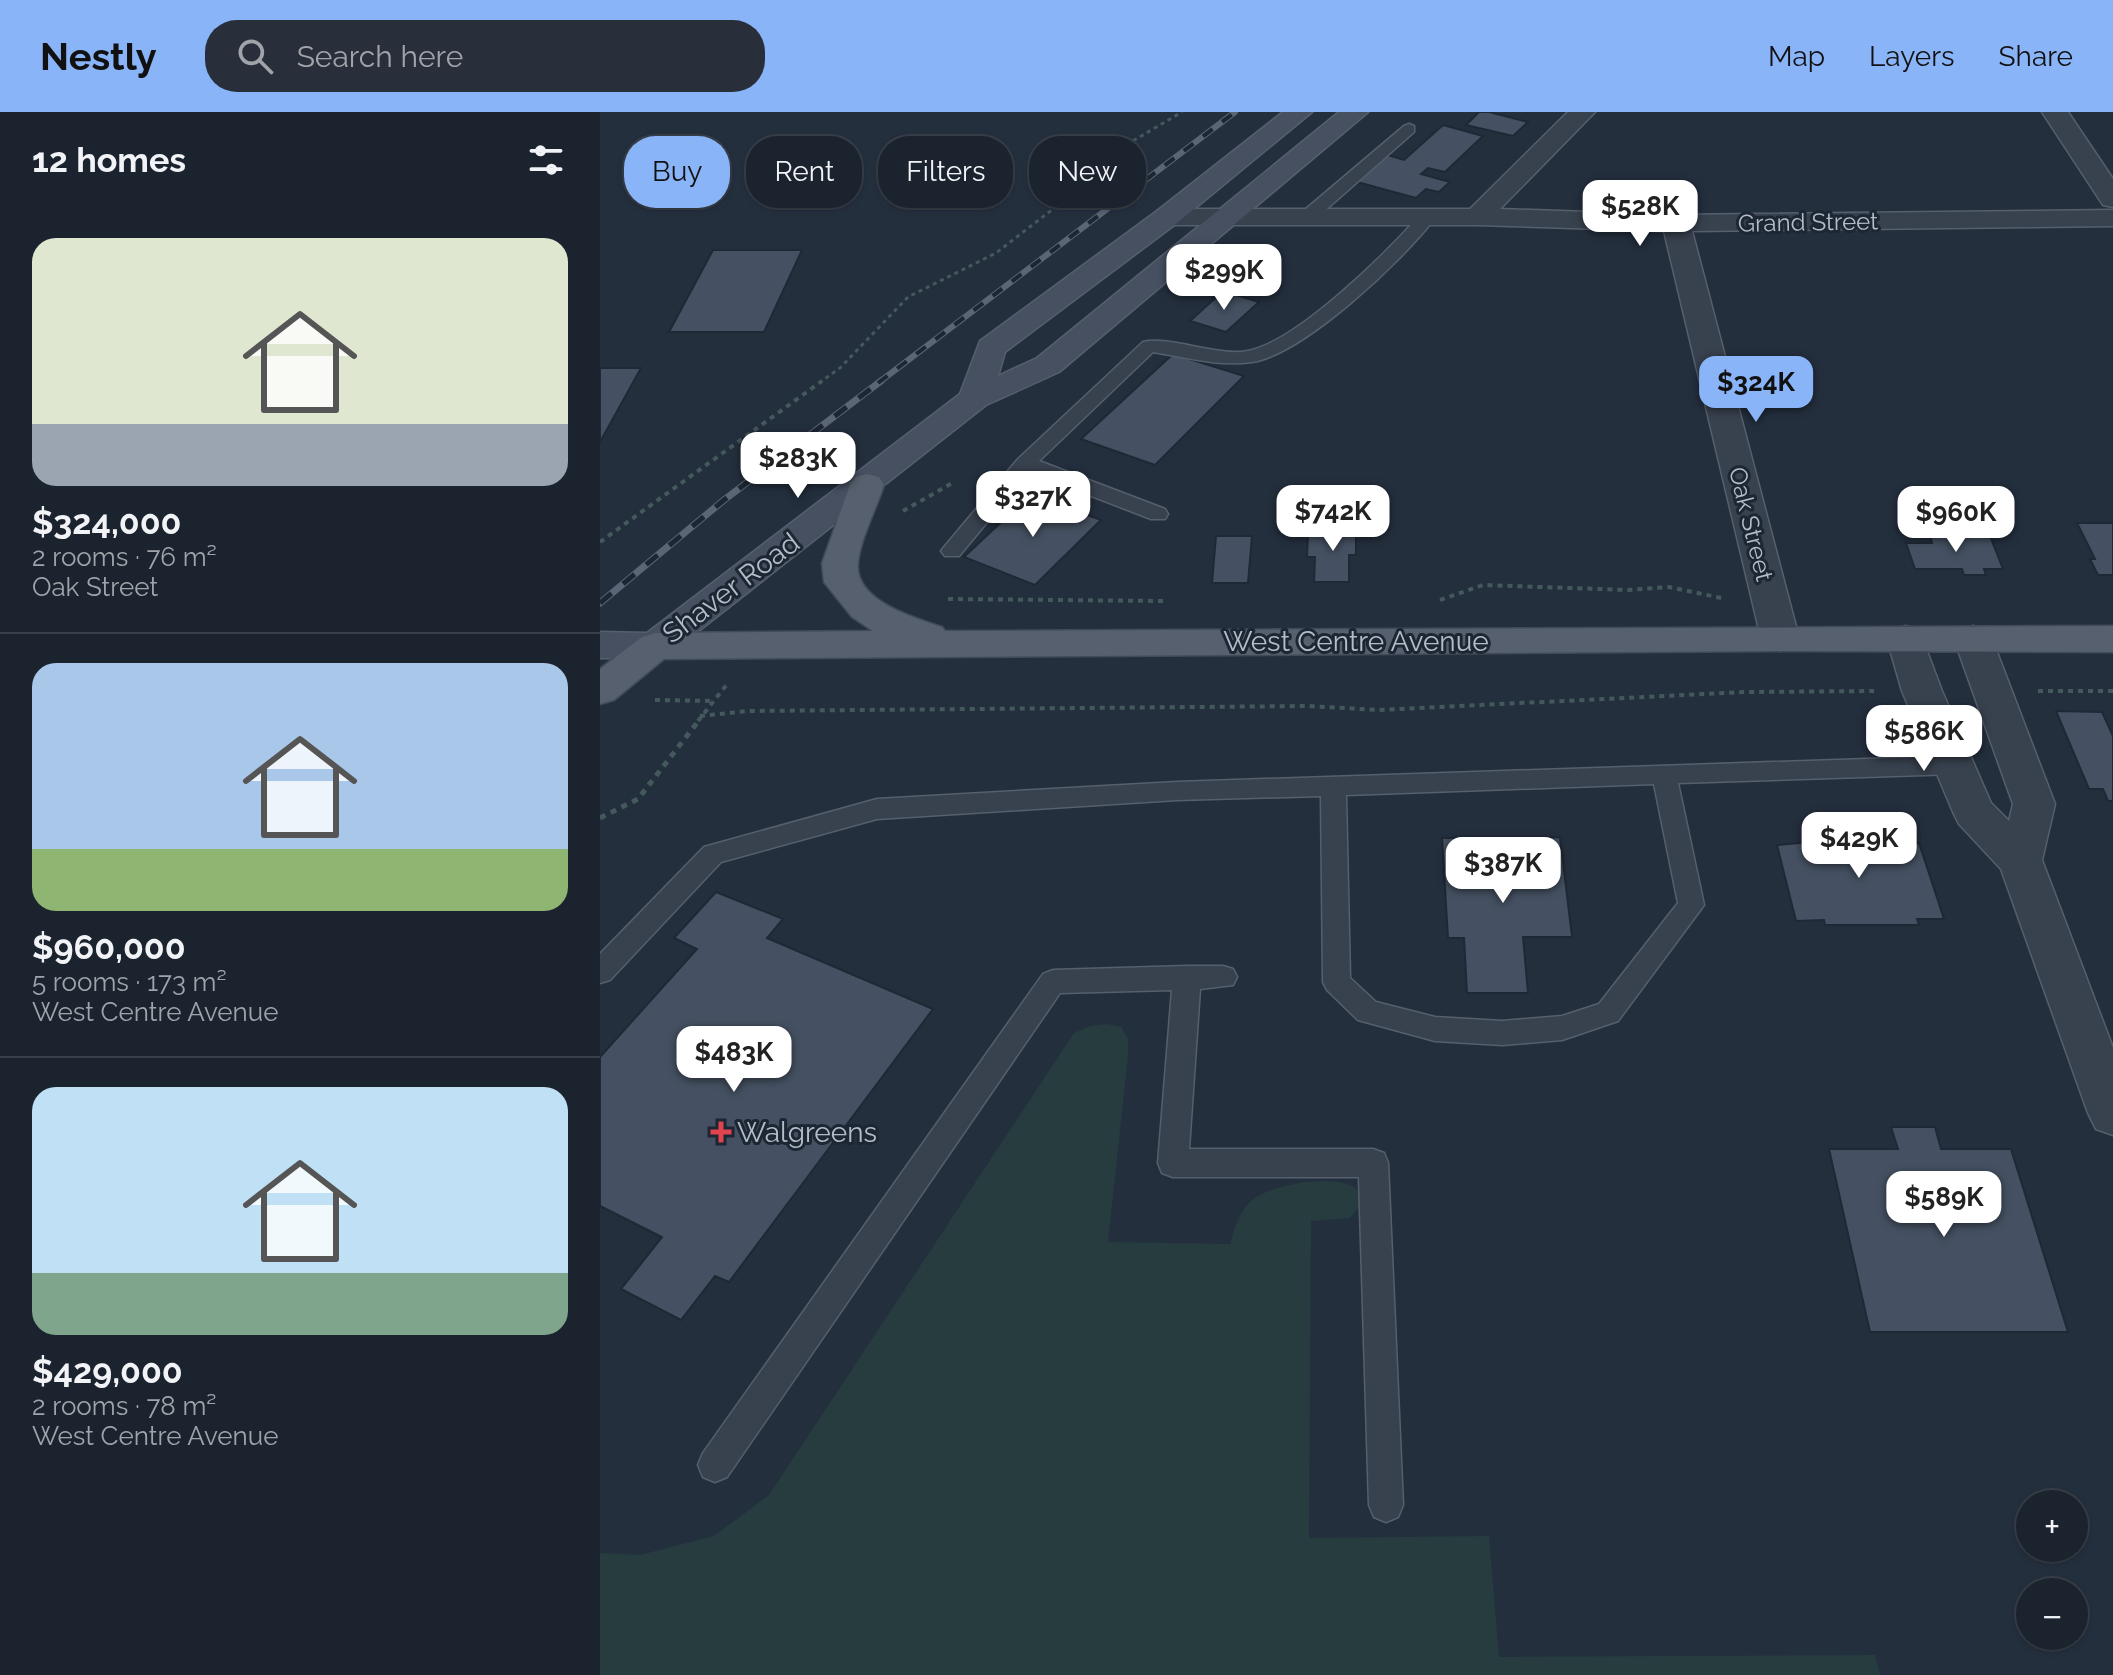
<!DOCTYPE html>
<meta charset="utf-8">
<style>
:root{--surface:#1b232e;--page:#282f3a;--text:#f1f3f6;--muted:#a0a4aa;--line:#39404a;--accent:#8ab4f8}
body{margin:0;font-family:Raleway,sans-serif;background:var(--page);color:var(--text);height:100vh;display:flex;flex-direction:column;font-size:30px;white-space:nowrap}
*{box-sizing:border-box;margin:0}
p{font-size:26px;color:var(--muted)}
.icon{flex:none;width:44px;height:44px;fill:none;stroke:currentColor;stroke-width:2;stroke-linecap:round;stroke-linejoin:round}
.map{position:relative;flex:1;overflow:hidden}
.drawer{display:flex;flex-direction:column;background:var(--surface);width:600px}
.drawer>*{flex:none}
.banner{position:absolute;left:24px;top:24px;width:760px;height:72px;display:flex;gap:16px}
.controls{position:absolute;left:1416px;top:1378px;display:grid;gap:16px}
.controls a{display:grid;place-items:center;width:72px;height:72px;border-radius:50%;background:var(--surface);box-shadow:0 2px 6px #0004,0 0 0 2px var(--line);font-size:40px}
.price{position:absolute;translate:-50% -68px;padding:0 18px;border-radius:16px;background:#fff;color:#222;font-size:26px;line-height:52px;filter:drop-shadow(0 2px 4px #0008)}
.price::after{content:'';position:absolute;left:50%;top:48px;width:24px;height:18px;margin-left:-12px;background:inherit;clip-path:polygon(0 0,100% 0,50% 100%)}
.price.on{background:var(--accent);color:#111}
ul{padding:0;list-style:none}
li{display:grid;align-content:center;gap:16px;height:424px;padding:0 32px}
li+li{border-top:2px solid var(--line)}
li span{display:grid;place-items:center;height:248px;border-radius:24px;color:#555}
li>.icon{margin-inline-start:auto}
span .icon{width:144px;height:144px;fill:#fffc;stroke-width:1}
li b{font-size:34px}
h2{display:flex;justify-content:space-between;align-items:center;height:96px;padding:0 32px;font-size:34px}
.tag{padding:0 28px;border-radius:32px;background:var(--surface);box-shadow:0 2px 6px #0004,0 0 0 2px var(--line);font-size:28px;line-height:72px}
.tag.on{background:var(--accent);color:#111}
header{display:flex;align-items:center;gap:48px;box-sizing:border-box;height:112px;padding:0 40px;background:var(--accent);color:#111}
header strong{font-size:38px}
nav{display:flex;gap:44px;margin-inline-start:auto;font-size:28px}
.search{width:560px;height:72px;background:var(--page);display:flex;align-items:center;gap:20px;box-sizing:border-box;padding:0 28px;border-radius:32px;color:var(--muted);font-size:30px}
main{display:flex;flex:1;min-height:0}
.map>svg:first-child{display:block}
.green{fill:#263c3f}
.building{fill:#455162;stroke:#1f2835;stroke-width:2}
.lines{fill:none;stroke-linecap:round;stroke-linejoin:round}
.lane-casing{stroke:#565f6c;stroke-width:3}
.street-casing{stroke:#565f6c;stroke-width:3}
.secondary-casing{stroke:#565f6c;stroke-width:3}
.primary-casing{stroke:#414a57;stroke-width:3}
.path-far2{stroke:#44595c;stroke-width:3;stroke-dasharray:4 4;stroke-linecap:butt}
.path-far1{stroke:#44595c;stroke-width:4;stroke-dasharray:5 5;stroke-linecap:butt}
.path{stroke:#44595c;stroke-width:5;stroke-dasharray:6 6;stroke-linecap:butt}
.lane{fill:#38414e;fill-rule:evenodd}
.street{fill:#38414e;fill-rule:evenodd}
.secondary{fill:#465061;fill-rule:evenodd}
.primary{fill:#56606e;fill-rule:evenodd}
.rail-far1-casing{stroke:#5a6575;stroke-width:6}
.rail-casing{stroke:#5a6575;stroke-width:7}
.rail-far1{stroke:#1d2633;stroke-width:4;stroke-dasharray:12;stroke-linecap:butt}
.rail{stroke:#1d2633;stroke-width:5;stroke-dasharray:15;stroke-linecap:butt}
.health-dot{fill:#e0444e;stroke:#1d2633;stroke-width:3}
.labels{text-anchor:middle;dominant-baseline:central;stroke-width:6;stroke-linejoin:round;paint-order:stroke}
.far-street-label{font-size:24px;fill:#b4bcc9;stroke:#1d2633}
.street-label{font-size:28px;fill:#b4bcc9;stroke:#1d2633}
.poi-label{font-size:28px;fill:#b4bcc9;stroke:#1d2633;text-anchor:start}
</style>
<header>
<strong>Nestly</strong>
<div class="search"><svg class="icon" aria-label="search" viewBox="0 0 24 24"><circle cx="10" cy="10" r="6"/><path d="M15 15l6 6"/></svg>Search here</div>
<nav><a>Map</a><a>Layers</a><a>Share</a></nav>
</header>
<main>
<section class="drawer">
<h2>12 homes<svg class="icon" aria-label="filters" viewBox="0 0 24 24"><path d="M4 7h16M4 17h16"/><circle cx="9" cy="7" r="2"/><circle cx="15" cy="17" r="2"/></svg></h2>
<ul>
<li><span style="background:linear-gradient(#dfe7d0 75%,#9aa5b1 0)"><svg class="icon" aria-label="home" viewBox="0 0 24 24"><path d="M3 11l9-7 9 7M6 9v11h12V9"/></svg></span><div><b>$324,000</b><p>2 rooms · 76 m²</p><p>Oak Street</p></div></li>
<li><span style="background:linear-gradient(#a9c7e8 75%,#8fb573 0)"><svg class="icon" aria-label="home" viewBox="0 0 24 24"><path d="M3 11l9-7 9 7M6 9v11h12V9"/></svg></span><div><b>$960,000</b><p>5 rooms · 173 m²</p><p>West Centre Avenue</p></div></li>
<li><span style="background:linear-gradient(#bfe0f5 75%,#7fa58c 0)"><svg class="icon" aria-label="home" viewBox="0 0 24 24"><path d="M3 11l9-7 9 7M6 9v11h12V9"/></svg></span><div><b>$429,000</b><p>2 rooms · 78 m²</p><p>West Centre Avenue</p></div></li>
</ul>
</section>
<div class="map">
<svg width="1513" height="1563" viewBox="0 0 1513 1563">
<rect width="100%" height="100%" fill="#242f3e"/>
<path class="green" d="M507,912L521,915L528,927V944L508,1130L630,1132C634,1118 638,1103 648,1092C665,1072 741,1059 759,1079L760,1094L750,1106L711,1109L709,1426L889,1424L899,1545L1275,1543L1280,1563H0V1441L40,1443L114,1424L169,1383L474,921L490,914Z"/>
<g class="building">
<polygon points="879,0 889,0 928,10 913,24 866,13"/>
<polygon points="843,13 883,24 845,60 828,56 821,62 850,70 839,80 826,77 816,86 757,70 784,42 804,48"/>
<polygon points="113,138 202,138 164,220 69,220"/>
<polygon points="623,179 659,190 626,220 590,209"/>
<polygon points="573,242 644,264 555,353 481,327"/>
<polygon points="0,256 41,256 0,330"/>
<polygon points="431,382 501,408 435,473 364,445"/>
<polygon points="1477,411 1513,411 1513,463 1498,463 1490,447 1495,447"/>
<polygon points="729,413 756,413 756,443 749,443 749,470 714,470 715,445 707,445 708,421 729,421"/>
<polygon points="616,424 652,424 648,471 612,471"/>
<polygon points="1330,424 1390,424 1403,457 1384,457 1386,463 1364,463 1362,457 1315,457 1306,431 1332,431"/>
<polygon points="1456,599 1502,600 1513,624 1513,689 1508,689 1503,677 1489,677"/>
<polygon points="1258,711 1263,727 1291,727 1292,732 1319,731 1344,807 1317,807 1319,813 1225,813 1224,808 1196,809 1177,733 1230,728 1226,712"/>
<polygon points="960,725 972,825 923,825 928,881 867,881 864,826 848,826 842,726"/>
<polygon points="116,780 183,807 167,826 333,897 129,1170 115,1164 81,1208 21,1177 62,1125 0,1094 0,945 97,837 74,826"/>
<polygon points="1291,1015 1335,1015 1341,1037 1411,1037 1468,1220 1270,1220 1229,1037 1298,1037"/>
</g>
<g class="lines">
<g class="lane-casing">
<g id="lane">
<polygon points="809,12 814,14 814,20 712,110 700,110 698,106 700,102 804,14"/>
<path d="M827,101L835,106C803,148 704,242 652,250C619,255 585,245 553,240L439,349L565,397L568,402L565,407H551L429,360L359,444H345L341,439L345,434L418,347L543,230C567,224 612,242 641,240C691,237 787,140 821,102Z"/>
<path d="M1356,644L1365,647L1368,653L1365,659L1356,662L1078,671L1104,793L1018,909L962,928L902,933L835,929L758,908L727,878L723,870L721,684L577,688L277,707L121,750L10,868L0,871V842L104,735L277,687L577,670ZM1054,672L1078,791L999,892L962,904L902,909L835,905L776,890L750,866L746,683Z"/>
<polygon points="587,854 623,854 633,857 637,865 633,873 600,877 589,1037 773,1037 784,1041 788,1051 803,1393 798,1405 786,1410 774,1405 769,1393 759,1065 573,1065 562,1061 558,1051 572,878 460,881 127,1365 115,1370 103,1365 98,1353 103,1341 443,862 453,858"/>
</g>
</g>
<g class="street-casing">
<g id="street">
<polygon points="968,0 995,0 900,97 1076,103 1513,98 1513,114 1092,119 1199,526 1193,535 1180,539 1167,535 1161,526 1064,119 877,113 567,113 557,111 553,105 557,99 567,97 870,97"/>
<polygon points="1442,0 1468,0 1513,67 1513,95 1503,93"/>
<polygon points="1306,514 1319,518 1342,579 1391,691 1409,709 1413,692 1354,527 1360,518 1373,514 1386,518 1392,527 1455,692 1442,748 1513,936 1513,1023 1496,1017 1488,1001 1401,757 1359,712 1353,700 1302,579 1287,527 1293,518"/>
</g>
</g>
<g class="secondary-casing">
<polygon id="secondary" points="683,0 712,0 577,111 405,240 398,264 437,246 739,0 768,0 459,260 386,293 68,543 55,547 0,546 0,520 47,521 360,282 380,229 557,99"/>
</g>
<g class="primary-casing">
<path id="primary" d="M267,362L279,365L284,373C277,395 260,428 258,451C254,489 315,506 342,515L345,519L1513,514V540L1180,539L64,547L14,588L0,592V557L42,525L55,521L273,519L252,505L224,470L222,451L250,373L255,365Z"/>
</g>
<polyline class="path-far2" points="219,271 240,256 308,185 396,141 497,63 531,30 582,0"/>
<g class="path-far1">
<polyline points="303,399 354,370"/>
<polyline points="0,430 222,269"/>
<polyline points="348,487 566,489"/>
<polyline points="840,488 883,473 1028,478 1069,475 1126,487"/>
<polyline points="1438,579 1513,579"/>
<polyline points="55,588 113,589"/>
<polyline points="100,604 148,599 708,594 779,598 1146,580 1276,579"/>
<polyline points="98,609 128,571"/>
</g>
<polyline class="path" points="0,706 38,687 100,607"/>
<use href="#lane" class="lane"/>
<use href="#street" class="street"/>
<use href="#secondary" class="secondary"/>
<use href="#primary" class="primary"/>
<g class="rail-far1-casing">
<polyline id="rail-far1" points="278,271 635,0"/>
</g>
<g class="rail-casing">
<polyline id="rail" points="0,491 124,388 281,269"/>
</g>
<use href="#rail-far1" class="rail-far1"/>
<use href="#rail" class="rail"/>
</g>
<path class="health-dot" d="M117 1008h8v8h8v8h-8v8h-8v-8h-8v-8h8z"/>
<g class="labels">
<g class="far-street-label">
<text transform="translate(1208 110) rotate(-1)">Grand Street</text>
<text transform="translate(1151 412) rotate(76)">Oak Street</text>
</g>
<g class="street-label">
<text transform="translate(131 476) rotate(-37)">Shaver Road</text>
<text x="756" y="529">West Centre Avenue</text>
</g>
<g class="poi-label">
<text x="137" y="1020">Walgreens</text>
</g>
</g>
</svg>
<div class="controls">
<a>+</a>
<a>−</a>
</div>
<b class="price" style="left:1040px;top:136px">$528K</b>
<b class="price" style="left:624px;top:200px">$299K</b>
<b class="price on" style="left:1156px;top:312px">$324K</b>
<b class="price" style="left:198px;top:388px">$283K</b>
<b class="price" style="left:433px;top:427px">$327K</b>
<b class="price" style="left:733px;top:441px">$742K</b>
<b class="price" style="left:1356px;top:442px">$960K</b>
<b class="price" style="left:1324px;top:661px">$586K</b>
<b class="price" style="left:1259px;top:768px">$429K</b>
<b class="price" style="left:903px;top:793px">$387K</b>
<b class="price" style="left:134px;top:982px">$483K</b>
<b class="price" style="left:1344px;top:1127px">$589K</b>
<div class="banner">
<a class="tag on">Buy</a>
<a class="tag">Rent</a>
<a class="tag">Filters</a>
<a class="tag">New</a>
</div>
</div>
</main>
